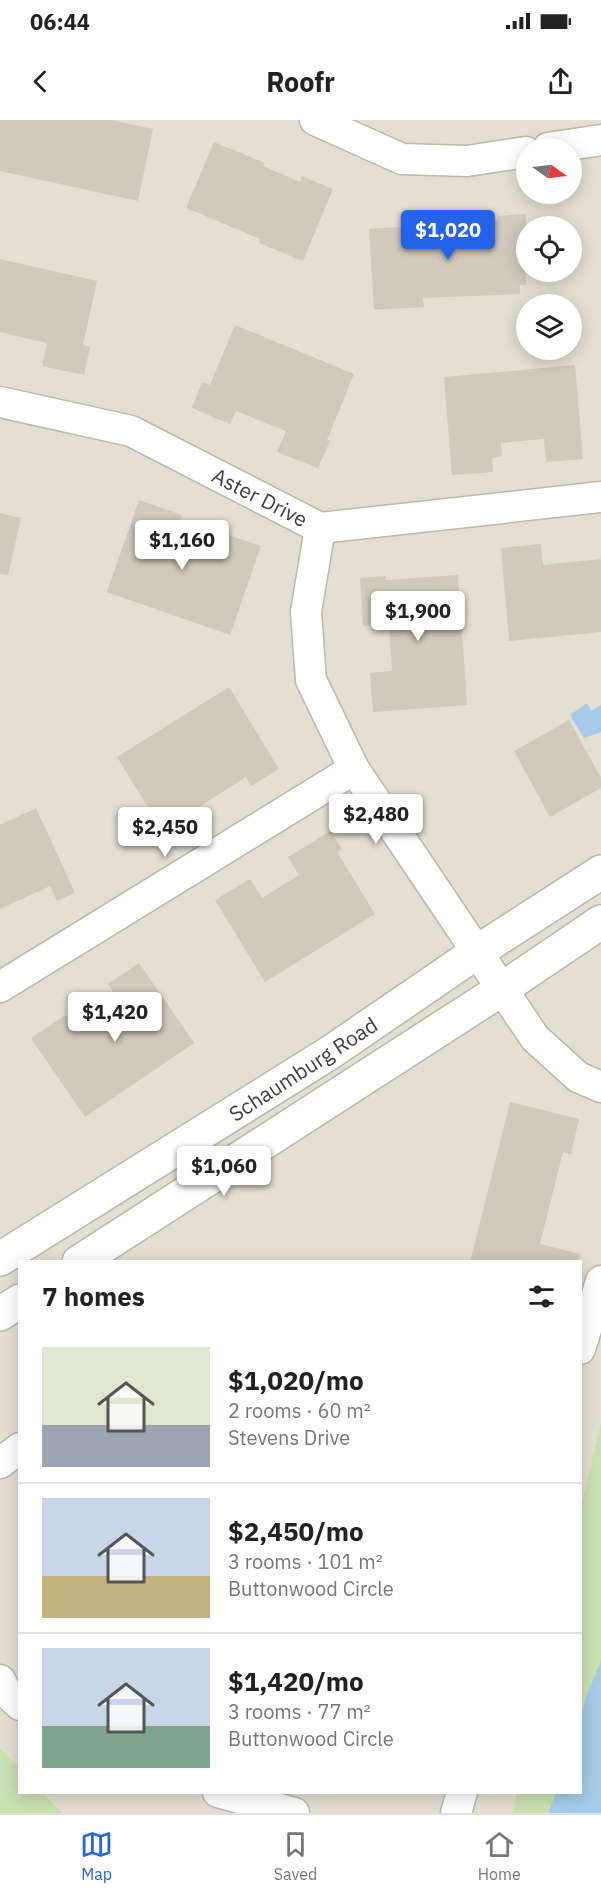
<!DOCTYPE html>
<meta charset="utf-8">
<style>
:root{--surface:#fff;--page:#f2f2f2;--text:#222;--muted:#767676;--line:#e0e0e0;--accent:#2563eb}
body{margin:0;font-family:"IBM Plex Sans",sans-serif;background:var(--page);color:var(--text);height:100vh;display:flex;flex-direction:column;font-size:22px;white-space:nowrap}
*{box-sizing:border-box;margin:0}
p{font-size:20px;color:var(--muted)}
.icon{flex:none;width:33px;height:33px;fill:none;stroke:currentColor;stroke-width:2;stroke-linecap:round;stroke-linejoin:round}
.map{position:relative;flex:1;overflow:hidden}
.sheet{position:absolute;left:18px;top:1140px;width:564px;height:534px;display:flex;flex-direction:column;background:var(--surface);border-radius:0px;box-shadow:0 3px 15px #0003}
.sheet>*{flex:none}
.needle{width:39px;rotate:104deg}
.buttons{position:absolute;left:516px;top:18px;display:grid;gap:12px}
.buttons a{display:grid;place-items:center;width:66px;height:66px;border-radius:50%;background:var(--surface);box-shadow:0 3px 15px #0003;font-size:30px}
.price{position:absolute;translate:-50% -51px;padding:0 14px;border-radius:6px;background:#fff;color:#222;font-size:20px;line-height:39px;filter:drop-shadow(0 2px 3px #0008)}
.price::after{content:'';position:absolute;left:50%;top:36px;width:18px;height:14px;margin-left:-9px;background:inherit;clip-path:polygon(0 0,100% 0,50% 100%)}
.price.current{background:var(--accent);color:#fff}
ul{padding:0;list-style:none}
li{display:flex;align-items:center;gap:18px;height:150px;padding:0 24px}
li+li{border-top:2px solid var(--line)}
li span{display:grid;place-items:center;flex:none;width:168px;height:120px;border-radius:0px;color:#555}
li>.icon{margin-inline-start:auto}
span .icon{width:72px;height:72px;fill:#fffc;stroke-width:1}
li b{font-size:26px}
h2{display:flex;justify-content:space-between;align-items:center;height:72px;padding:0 24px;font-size:26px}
.status{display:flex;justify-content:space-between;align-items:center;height:42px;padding:0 30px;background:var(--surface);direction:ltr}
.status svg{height:16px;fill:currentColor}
header{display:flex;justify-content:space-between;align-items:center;height:78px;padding:0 24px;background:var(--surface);font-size:27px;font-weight:800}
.tab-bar{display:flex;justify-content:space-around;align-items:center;height:84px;border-top:2px solid var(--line);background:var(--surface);font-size:16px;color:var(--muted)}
.tab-bar a{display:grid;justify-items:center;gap:3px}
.tab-bar .current{color:var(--accent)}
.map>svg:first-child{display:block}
.residential{fill:#e4dfd3;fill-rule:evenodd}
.green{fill:#cae1b0}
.water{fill:#a5cbe8}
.building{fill:#d1c9bb}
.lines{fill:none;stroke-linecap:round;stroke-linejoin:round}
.minor-casing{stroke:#beb7ab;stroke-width:33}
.tertiary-casing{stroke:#beb7ab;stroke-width:36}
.minor{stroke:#fff;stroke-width:30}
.tertiary{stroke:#fff;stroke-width:33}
.labels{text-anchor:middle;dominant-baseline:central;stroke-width:4.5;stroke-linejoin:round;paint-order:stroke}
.street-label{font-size:21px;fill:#423d35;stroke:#fff}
</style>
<div class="status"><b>06:44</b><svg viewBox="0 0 49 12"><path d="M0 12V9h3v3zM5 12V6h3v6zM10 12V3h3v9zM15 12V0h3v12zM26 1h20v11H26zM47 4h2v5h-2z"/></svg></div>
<header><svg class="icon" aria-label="back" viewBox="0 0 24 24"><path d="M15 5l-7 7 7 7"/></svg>Roofr<svg class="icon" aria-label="share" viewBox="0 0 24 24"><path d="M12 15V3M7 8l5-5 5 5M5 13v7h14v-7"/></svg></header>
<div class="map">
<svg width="601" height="1693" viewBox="0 0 601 1693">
<rect width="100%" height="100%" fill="#f0ede4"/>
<g class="residential">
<path d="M0,0H601V1302L581,1392L580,1142H20L19,1648L0,1628ZM526,28H572V74H526ZM526,106H572V152H526ZM526,184H572V230H526Z"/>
<polygon points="43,1673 517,1673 512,1693 63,1693"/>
</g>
<g class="green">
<polygon points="601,1302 601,1693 512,1693 517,1673 580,1672 580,1392"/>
<polygon points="0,1628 19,1648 20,1672 43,1673 63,1693 0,1693"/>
</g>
<g class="water">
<polygon points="587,583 591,591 601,585 601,612 584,618 570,595"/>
<polygon points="601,1541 601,1693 548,1693 556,1673 580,1672 581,1598 586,1577"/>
</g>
<g class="building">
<polygon points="0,0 111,0 153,9 138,81 0,51"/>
<polygon points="214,22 265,43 263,46 300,62 302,56 333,69 303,141 259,123 260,119 186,88"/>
<polygon points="526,94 526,165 520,165 520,174 423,178 424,187 374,190 369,109 498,100 498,96"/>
<polygon points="0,139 97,161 83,225 90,227 84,255 42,246 47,223 0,212"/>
<polygon points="235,205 354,254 327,320 330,321 318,348 277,332 286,311 236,291 230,304 192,288 202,262 210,265"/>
<polygon points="575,245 583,339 546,342 544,319 501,323 502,336 492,338 493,352 452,355 444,257"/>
<polygon points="139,380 182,395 174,418 221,435 228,415 261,426 230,515 107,472"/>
<polygon points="0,393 21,398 8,455 0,454"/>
<polygon points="541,424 543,445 601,439 601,512 509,521 501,428"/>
<polygon points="458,455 467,585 373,592 370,553 392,551 389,504 363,506 360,458 386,456 386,460"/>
<polygon points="229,567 279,649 251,666 246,657 199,687 204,695 167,718 117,637"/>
<polygon points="569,600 601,658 601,668 550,697 514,631"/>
<polygon points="36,688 75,773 57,781 50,766 0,789 0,705"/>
<polygon points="331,711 342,729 337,732 375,794 265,862 215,780 250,759 262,778 299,755 288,737"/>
<polygon points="139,843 194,923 85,997 31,918 66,895 78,913 121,884 108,864"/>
<polygon points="510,982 579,999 571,1034 563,1032 540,1124 580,1134 579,1142 470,1142"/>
</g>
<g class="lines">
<g class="minor-casing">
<g id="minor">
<polyline points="315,0 402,39 467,41 526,32"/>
<polyline points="548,28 601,20"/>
<polyline points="0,282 131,311 320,408 601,377"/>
<polyline points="320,408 306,492 311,560 354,649 535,918 578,957 601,967"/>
<polyline points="0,867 354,649"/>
<polyline points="580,1229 601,1161"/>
<polyline points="0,1343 20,1328"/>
<polyline points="0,1560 7,1573 20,1585"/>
<polyline points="218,1672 294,1693"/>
<polyline points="456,1693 462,1672"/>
</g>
</g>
<g class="tertiary-casing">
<g id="tertiary">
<polyline points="0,1139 331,932 477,832 601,752"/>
<polyline points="79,1142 502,869 601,802"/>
<polyline points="0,1194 20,1181"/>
</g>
</g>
<use href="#minor" class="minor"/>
<use href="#tertiary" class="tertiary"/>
</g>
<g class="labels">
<g class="street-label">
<text transform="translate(260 377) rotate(27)">Aster Drive</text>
<text transform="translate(303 949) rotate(-33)">Schaumburg Road</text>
</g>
</g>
</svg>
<div class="buttons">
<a><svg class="needle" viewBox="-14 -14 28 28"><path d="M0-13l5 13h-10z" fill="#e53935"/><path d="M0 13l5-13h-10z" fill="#767676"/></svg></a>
<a><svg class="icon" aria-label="locate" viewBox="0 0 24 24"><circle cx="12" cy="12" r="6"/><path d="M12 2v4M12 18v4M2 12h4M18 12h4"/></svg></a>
<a><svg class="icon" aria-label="layers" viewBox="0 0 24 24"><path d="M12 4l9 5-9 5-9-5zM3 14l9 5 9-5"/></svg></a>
</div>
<b class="price current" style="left:448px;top:141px">$1,020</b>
<b class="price" style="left:182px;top:451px">$1,160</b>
<b class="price" style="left:418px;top:522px">$1,900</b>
<b class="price" style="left:376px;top:725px">$2,480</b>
<b class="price" style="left:165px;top:738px">$2,450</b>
<b class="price" style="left:115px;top:923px">$1,420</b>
<b class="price" style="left:224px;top:1077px">$1,060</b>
<section class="sheet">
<h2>7 homes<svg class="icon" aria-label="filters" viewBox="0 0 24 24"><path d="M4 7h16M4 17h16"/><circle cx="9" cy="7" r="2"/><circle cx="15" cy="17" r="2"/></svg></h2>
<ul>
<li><span style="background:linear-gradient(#dfe7d0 65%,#9aa5b1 0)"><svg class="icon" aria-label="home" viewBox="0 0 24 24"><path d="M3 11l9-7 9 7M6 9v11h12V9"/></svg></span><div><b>$1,020/mo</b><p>2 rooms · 60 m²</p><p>Stevens Drive</p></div></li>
<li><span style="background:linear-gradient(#c9d6e8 65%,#c2b280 0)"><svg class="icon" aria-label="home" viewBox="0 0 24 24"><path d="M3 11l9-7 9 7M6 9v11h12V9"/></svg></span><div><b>$2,450/mo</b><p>3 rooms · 101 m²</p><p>Buttonwood Circle</p></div></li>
<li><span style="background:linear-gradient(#c9d6e8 65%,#7fa58c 0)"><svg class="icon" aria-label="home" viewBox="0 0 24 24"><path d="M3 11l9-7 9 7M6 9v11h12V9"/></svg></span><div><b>$1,420/mo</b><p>3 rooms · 77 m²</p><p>Buttonwood Circle</p></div></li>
</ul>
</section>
</div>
<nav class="tab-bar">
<a class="current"><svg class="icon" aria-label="map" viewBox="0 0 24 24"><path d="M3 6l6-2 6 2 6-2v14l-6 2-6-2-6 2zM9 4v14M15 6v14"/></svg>Map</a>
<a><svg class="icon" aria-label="saved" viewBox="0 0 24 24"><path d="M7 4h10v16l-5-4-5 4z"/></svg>Saved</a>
<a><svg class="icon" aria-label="home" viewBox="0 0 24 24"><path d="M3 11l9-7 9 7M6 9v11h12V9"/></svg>Home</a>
</nav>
